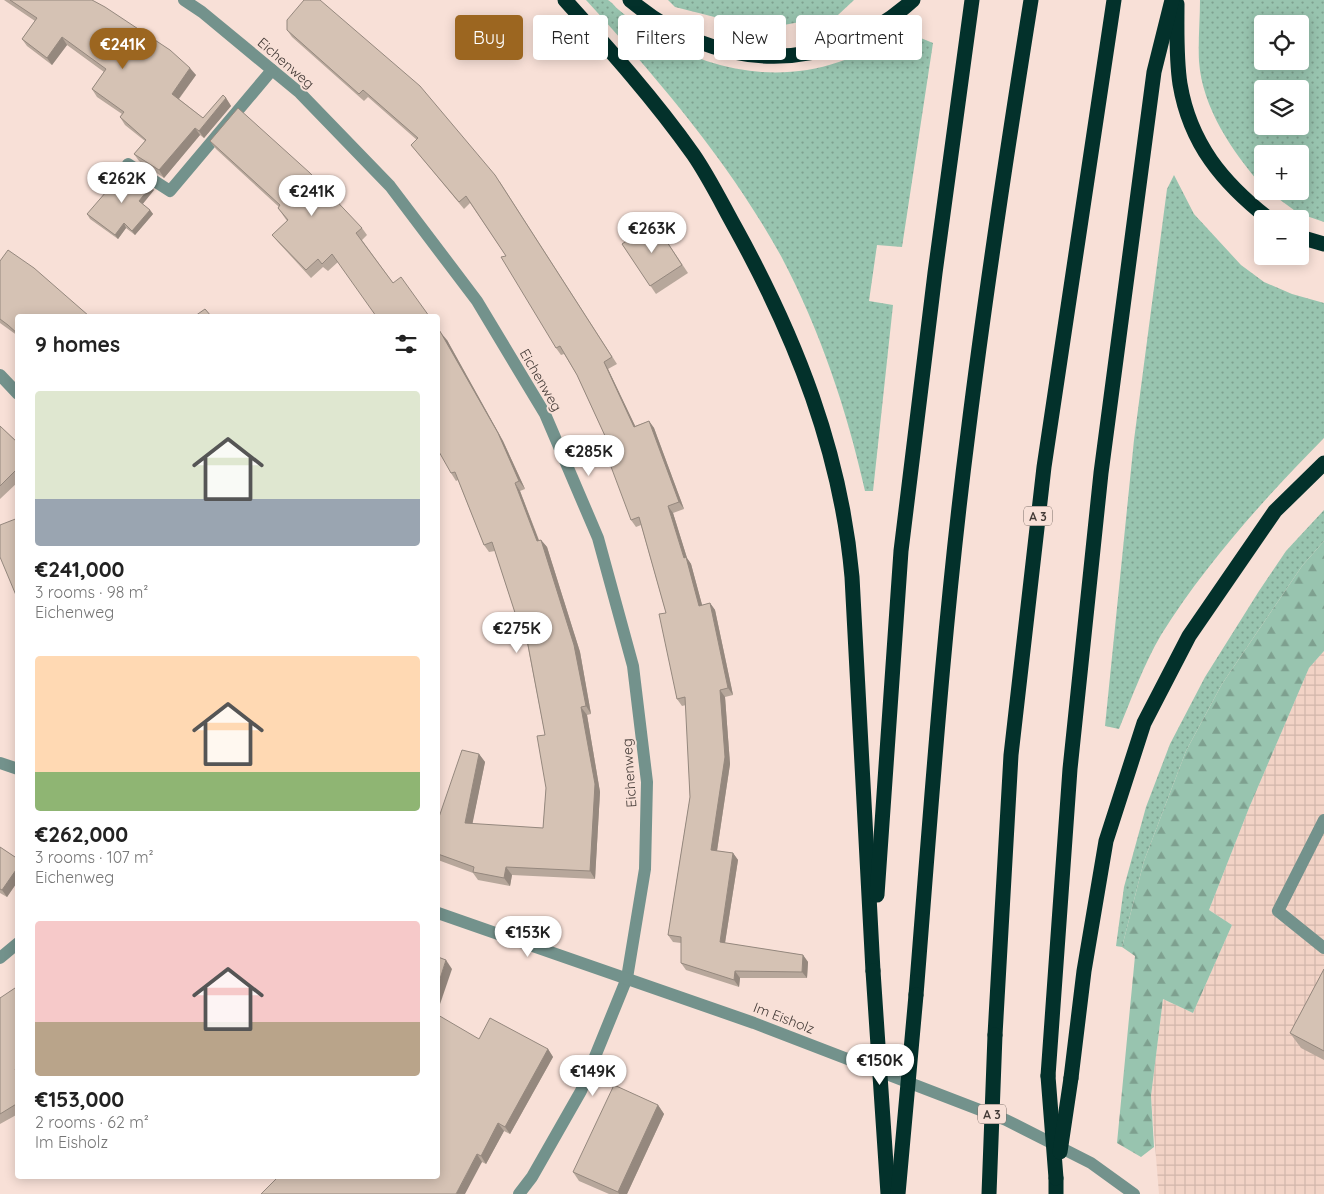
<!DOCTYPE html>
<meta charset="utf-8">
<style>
:root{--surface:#fff;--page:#f6f6f6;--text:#222;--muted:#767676;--accent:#9c6620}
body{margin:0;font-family:Quicksand,sans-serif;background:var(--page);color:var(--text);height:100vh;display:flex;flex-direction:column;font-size:19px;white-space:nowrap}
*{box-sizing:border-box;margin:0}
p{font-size:16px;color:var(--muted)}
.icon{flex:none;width:28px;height:28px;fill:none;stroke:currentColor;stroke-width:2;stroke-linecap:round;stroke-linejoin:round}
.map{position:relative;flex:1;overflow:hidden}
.sheet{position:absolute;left:15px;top:314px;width:425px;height:865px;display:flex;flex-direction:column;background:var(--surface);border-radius:5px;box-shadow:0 2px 12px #0003}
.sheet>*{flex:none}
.banner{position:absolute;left:455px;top:15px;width:475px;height:45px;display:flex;gap:10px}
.controls{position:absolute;left:1254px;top:15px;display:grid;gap:10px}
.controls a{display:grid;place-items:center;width:55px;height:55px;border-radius:5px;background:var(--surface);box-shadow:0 2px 12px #0003;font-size:25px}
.price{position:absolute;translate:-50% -42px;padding:0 11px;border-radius:18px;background:#fff;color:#222;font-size:16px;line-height:32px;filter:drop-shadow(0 1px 2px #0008)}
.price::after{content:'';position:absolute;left:50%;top:30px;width:15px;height:11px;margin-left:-8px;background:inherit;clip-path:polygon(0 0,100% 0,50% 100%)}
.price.active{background:var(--accent);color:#fff}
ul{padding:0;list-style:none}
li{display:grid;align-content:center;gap:10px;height:265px;padding:0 20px}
li span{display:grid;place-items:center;height:155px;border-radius:5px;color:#555}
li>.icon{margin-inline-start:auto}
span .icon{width:90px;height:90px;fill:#fffc;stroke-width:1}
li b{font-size:21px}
h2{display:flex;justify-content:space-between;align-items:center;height:60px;padding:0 20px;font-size:21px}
.pill{padding:0 18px;border-radius:5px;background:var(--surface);box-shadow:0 2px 12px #0003;font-size:18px;line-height:45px}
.pill.active{background:var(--accent);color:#fff}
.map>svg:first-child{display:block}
.industrial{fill:url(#industrial-grid)}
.grass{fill:url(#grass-dots);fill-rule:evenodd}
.forest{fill:url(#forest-firs)}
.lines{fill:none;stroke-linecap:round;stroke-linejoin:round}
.minor{stroke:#73928c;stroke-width:12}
.highway{stroke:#03312b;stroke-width:15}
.highway-bridge{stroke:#03312b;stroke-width:15}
.wall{fill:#b7a79b}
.shaded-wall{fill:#95887e}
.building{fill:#d5c2b4;stroke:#95887e}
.labels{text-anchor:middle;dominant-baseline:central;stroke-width:4;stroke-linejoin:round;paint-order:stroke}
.shield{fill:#f8e0d7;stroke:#796c66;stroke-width:1}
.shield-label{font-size:12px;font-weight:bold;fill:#433a36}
.street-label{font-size:14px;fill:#433a36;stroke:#f8e0d7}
</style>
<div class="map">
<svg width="1324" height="1194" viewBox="0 0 1324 1194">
<defs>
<pattern id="industrial-grid" width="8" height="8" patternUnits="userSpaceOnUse" patternTransform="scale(1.25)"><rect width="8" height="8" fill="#f2d3c6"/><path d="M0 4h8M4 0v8" fill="none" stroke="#d1b6ab"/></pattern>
<pattern id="grass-dots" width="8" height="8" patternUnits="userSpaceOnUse" patternTransform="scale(1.25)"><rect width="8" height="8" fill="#98c4af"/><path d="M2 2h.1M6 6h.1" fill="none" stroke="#7ea08f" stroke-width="1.8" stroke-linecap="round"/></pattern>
<pattern id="forest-firs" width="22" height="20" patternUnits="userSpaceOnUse" patternTransform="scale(1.25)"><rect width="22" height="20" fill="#98c4af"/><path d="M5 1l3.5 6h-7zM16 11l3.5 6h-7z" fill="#7ea08f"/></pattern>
</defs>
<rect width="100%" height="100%" fill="#f8e0d7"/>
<polygon class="industrial" points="1324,651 1324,1194 1159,1194 1151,1096 1163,999 1193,1013 1232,925 1209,910 1249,808 1309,668"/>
<g class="grass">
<path d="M586,0C592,0 603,0 608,0C612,2 616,8 619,10C629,18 639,27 649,34C734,85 820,87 901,30L933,43L902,247L877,245L869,301L893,305L873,491H865C847,410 820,330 781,256C729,162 658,79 586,0Z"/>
<polygon points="668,0 854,0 838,15 762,29 675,7"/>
<path d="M1200,0H1324V222L1298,213L1268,191H1300V154H1262V186C1233,152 1202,108 1199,61C1198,41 1200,20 1200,0ZM1262,24H1300V61H1262ZM1262,89H1300V126H1262Z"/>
<path d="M1174,175L1194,214L1241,265L1264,282L1292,294L1324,303V438C1265,498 1206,563 1161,635C1144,664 1132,697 1119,729L1105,726L1134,440L1167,189Z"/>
<polygon points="1324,510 1324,541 1302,566 1222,684 1186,751 1144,861 1122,947 1116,946 1124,887 1146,807 1170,744 1205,677 1259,591 1286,551"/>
</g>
<polygon class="forest" points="1324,541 1324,651 1309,668 1249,808 1209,910 1232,925 1193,1013 1163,999 1151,1096 1154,1147 1141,1157 1117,1143 1135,956 1122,947 1144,861 1186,751 1222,684 1302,566"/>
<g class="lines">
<g class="minor">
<polyline points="184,0 202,12 300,93 390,186 477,301 545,414 598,538 633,666 647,782 645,869 627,978 581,1091 532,1177 519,1194"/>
<polyline points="128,164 170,191 272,70"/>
<polyline points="0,375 18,394"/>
<polyline points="0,763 18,769"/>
<polyline points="1324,820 1278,911 1324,948"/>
<polyline points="438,913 754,1023 1006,1120 1091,1163 1134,1194"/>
<polyline points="0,958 18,943"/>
</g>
<g class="highway">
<path d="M565,0C610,50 654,99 693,154C709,177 722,204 736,229C796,338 841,452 852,577L873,971"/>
<path d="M630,0C716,73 828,77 913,0"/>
<path d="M1177,4C1177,30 1176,58 1180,84C1190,144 1223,183 1269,219"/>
<polyline points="1300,237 1324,244"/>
<polyline points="877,895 901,551 935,273 972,0"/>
<path d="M916,995C931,808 944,620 968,433C986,288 1008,144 1031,0"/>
<polyline points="995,1035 1011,755 1044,467 1114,0"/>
<polyline points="1048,1076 1070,769 1101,473 1154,72 1172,0"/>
<polyline points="1071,1078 1084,971 1106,841 1144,723 1189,636 1275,511 1324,463"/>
<polyline points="1056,1194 1056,1178"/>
</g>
<g class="highway-bridge">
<polyline points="873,971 888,1194"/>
<polyline points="1048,1076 1056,1178"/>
<polyline points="1060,1152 1071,1078"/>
<polyline points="898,1194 916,995"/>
<polyline points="989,1194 995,1035"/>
</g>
</g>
<g class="wall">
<polygon points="4,0 92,0 196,75 179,99 203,118 226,98 231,106 204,138 200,135 164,178 139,161 134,154 145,141 125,125 120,117 122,114 97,97 92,89 104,72 67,45 52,65 27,46 22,39 35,21"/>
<polygon points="287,30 500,182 617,364 608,369 635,426 649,421 654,428 684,509 673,513 687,558 691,564 702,605 710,603 715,610 733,695 725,697 730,764 717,851 733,853 738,860 725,943 803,955 808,962 807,978 740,978 739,987 686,970 681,963 681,943 673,942 668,935 690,797 686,705 682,706 677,699 666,613 641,525 636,527 631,520 606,438 577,375 564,354 561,355 556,348 506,256 470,203 464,209 416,151 411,145 417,140 368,97 364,101 292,37"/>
<polygon points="210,141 362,228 367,235 362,240 393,283 429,316 338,262 328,271 323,267 311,278 278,242 272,235 287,221 278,208 279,207 216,149"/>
<polygon points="154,190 142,204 150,210 153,214 135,235 126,228 118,239 90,219 87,214"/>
<polygon points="654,222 688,273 656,294 622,244"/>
<polygon points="0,261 18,316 18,336 0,323"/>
<polygon points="447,340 503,441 525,489 520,491 539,540 541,540 547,547 580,652 591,714 587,715 600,792 595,879 512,875 510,886 478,880 473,873 438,860 438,820 479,754 485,762 472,824 543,828 546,788 545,735 525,632 524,633 519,625 495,551 489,552 484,545 458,480 456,481 451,473"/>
<polygon points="0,426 18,443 18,482 0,499"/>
<polygon points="0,847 18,859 18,881 7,897 0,893"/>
<polygon points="1324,969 1324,1060 1301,1048 1290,1033"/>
<polygon points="18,992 18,1114 0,1124 0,998"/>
<polygon points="479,1039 548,1049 553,1057 510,1134 504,1131 486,1164 482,1162 438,1176"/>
<polygon points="658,1105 664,1114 627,1194 609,1194 579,1181 573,1172"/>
</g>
<g class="shaded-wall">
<polygon points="62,37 67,45 52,65 47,58"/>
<polygon points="190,68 196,75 177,101 172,94"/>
<polygon points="226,98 231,106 204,138 199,131"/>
<polygon points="195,128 200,135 164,178 159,170"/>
<polygon points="151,186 154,190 142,205 139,201"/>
<polygon points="150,210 153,214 135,235 132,231"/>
<polygon points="124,223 126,228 118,239 115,235"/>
<polygon points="441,333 447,340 503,441 525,489 519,481"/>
<polygon points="604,362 608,369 639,434 634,427"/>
<polygon points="649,421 654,428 684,509 679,502"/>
<polygon points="515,483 520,491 542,549 537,541"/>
<polygon points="668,506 673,513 687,558 691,564 704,612 699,606"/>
<polygon points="541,540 547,547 580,652 591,714 586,706"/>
<polygon points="710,603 715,610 733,695 728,688"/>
<polygon points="720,690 725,697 730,764 716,857 711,850"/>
<polygon points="581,707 587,715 600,792 595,879 590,871"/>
<polygon points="479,754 485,762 471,831 465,823"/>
<polygon points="733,853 738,860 724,949 720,942"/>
<polygon points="18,867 18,881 7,897 2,890"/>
<polygon points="506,867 512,875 510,886 504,878"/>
<polygon points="803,955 808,962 807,978 802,972"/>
<polygon points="446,960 452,969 438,1010 438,985"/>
<polygon points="735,971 740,978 739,987 734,980"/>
<polygon points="548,1049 553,1057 510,1134 505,1127"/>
<polygon points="658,1105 664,1114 627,1194 619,1194 618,1192"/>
<polygon points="498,1123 504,1131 486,1164 481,1156"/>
<polygon points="477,1154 482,1162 465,1194 456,1194"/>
</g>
<g class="building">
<polygon points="10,0 92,0 105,7 170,50 190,68 172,94 203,118 223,95 226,98 199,131 195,128 159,170 134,154 146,140 120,117 124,112 92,89 106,69 62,37 47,58 22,39 37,18"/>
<polygon points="304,0 320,0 420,86 495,175 612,357 604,362 634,427 649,421 679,502 668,506 684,558 686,557 699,606 710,603 728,688 720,690 725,757 711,850 733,853 720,942 803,955 802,972 735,971 734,980 681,963 681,937 668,935 690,797 685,697 677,699 659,614 666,613 639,517 631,520 601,440 606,438 577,375 560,346 556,348 501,257 506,256 466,196 459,202 411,145 418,138 363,90 359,94 287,30 287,20"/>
<polygon points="238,108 310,173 362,228 356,233 393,283 401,277 429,316 376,316 332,254 322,264 318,259 306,270 272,235 288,220 278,208 280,205 210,141"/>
<polygon points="125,170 151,186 139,201 150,210 132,231 124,223 115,235 87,214"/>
<polygon points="654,222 682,265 650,286 622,244"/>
<polygon points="8,250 34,268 89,316 18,316 18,334 8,325 0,319 0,261"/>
<polygon points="205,309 211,316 195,316"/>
<polygon points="438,328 441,333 498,433 519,481 515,483 537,541 541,540 574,645 586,706 581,707 595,784 590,871 506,867 504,878 473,872 474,867 438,854 438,820 462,750 479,754 465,823 543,828 546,788 537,736 545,735 524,624 519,625 492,542 484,545 455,472 451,473 438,450"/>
<polygon points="0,426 18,443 18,468 0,486"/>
<polygon points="18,518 18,600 0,557 0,525"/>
<polygon points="0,847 18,859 18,867 2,890 0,889"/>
<polygon points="438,957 446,960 438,985"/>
<polygon points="1324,969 1324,1051 1290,1033"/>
<polygon points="15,988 18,992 18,1067 15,1069 18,1074 18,1103 0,1114 0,998"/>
<polygon points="438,1015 479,1039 490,1018 548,1049 505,1127 498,1123 481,1156 477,1154 456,1194 261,1194 279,1176 438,1176"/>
<polygon points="614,1085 658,1105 618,1192 573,1172"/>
</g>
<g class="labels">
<g class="shield">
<rect x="1024" y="506.5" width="28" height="19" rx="4"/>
<rect x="978" y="1104.5" width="28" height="19" rx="4"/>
</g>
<g class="shield-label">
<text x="1038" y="516">A 3</text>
<text x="992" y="1114">A 3</text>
</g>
<g class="street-label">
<text transform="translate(286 63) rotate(41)">Eichenweg</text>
<text transform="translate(541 380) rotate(60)">Eichenweg</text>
<text transform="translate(629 773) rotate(-94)">Eichenweg</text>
<text transform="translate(784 1018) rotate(21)">Im Eisholz</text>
</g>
</g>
</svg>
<div class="controls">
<a><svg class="icon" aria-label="locate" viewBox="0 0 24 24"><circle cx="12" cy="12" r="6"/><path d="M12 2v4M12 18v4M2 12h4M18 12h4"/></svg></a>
<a><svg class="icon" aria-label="layers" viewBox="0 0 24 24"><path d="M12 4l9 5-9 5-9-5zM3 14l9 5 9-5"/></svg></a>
<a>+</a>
<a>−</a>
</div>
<b class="price active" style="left:123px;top:70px">€241K</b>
<b class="price" style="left:122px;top:204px">€262K</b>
<b class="price" style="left:312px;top:217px">€241K</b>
<b class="price" style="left:652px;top:254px">€263K</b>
<b class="price" style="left:589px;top:477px">€285K</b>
<b class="price" style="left:517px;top:654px">€275K</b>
<b class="price" style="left:528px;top:958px">€153K</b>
<b class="price" style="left:880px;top:1086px">€150K</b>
<b class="price" style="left:593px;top:1097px">€149K</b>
<div class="banner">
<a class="pill active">Buy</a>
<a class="pill">Rent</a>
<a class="pill">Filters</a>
<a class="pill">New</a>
<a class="pill">Apartment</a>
</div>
<section class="sheet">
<h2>9 homes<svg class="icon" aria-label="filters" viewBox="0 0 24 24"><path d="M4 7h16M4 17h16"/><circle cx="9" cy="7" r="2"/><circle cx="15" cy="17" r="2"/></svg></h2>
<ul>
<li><span style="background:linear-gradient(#dfe7d0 70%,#9aa5b1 0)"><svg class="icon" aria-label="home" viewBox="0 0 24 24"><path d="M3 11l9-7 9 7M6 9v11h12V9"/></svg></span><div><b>€241,000</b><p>3 rooms · 98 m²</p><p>Eichenweg</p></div></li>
<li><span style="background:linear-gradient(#ffd9b3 75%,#8fb573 0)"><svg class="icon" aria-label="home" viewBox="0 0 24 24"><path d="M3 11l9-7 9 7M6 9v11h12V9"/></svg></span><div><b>€262,000</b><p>3 rooms · 107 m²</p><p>Eichenweg</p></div></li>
<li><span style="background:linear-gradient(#f6c9c9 65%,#b9a48a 0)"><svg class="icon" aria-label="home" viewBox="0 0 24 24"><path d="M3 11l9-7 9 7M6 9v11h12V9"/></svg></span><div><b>€153,000</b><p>2 rooms · 62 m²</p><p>Im Eisholz</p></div></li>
</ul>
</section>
</div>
